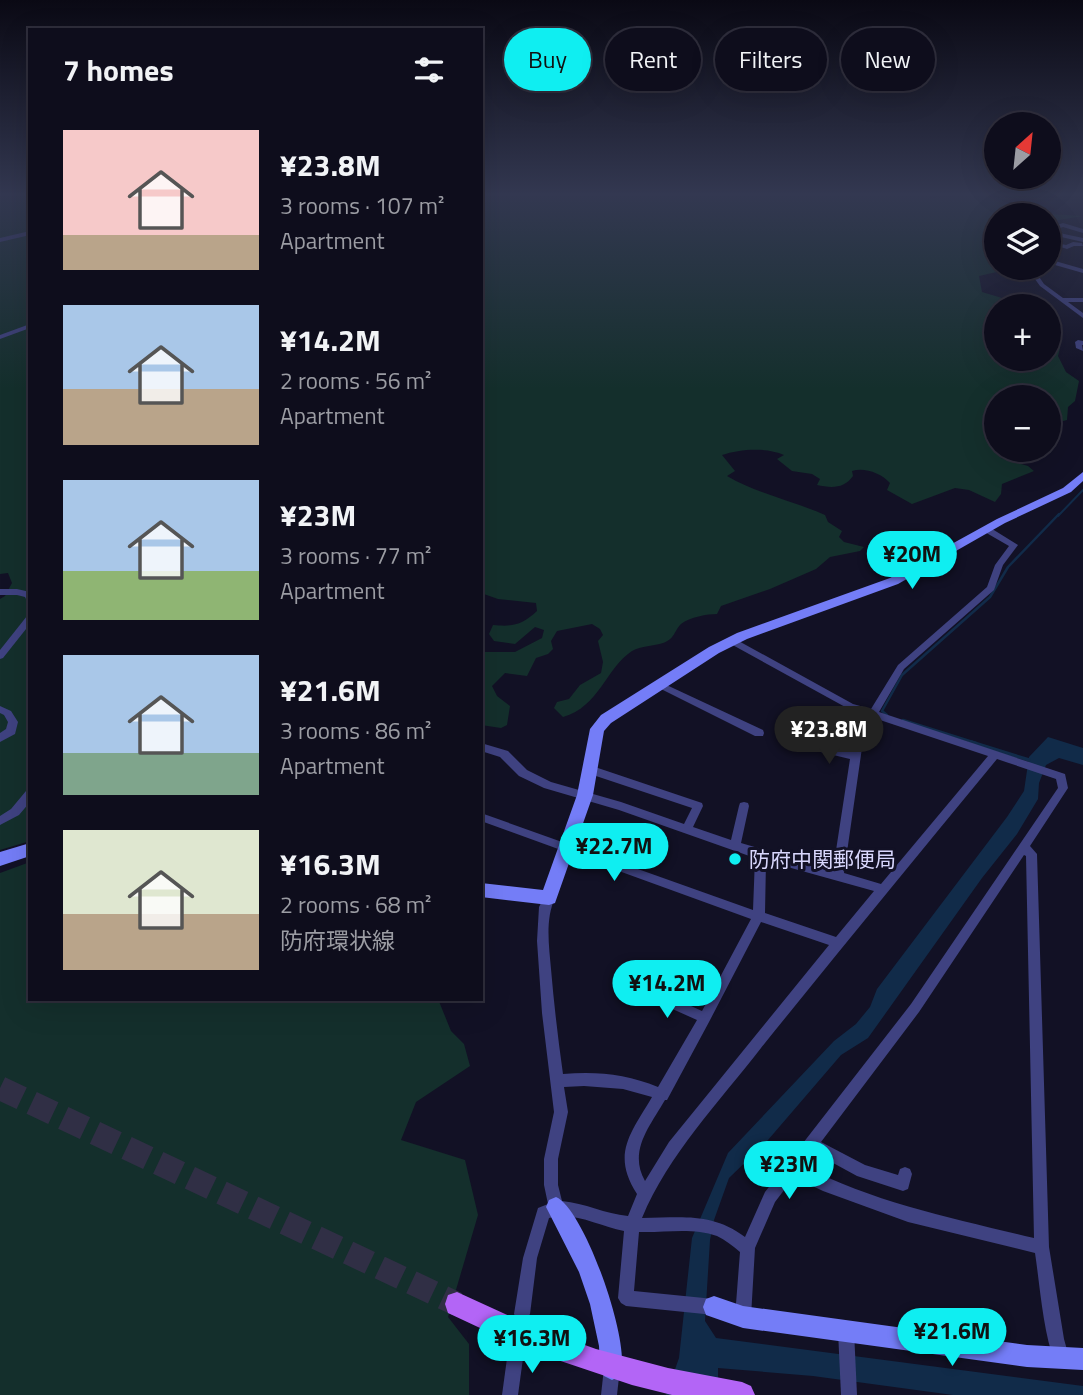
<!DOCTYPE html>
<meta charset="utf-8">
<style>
:root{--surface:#0e0d1c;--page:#1c1b29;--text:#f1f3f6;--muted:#9b9ca3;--line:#2e2d3b;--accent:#0feef1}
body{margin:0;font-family:"Titillium Web","Noto Sans JP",sans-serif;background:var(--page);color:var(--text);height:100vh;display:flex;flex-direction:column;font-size:26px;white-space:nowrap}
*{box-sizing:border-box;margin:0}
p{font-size:23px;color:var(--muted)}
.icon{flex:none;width:38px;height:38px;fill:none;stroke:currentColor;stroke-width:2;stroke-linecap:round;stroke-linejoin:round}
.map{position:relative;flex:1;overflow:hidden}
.drawer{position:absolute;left:28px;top:28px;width:455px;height:973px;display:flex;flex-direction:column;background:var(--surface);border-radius:0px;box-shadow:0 7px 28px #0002,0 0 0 2px var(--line)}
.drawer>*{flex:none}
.banner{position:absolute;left:504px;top:28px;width:472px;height:63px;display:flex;gap:14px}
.needle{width:46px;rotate:27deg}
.tools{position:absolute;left:984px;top:112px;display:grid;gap:14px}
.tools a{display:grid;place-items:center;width:77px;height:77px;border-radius:50%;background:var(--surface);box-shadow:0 7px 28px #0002,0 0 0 2px var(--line);font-size:35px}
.price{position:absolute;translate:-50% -60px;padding:0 16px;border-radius:24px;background:var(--accent);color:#111;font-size:23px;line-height:46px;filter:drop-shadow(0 2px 4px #0008)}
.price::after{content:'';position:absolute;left:50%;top:42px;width:21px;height:16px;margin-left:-10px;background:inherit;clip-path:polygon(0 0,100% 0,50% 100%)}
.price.current{background:#222;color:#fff}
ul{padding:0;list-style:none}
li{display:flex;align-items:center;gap:21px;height:175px;padding:0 35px}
li span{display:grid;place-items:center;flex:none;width:196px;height:140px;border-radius:0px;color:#555}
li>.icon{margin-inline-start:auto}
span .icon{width:84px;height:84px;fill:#fffc;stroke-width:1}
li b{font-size:30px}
h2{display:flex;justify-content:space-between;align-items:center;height:84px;padding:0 35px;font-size:30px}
.chip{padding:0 24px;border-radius:32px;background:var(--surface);box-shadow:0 7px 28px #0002,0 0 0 2px var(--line);font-size:24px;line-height:63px}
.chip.current{background:var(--accent);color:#111}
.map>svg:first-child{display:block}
.green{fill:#142f2c}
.water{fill:#112b49}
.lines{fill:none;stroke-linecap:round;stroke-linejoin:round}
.stream-far2{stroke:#112b49;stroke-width:2}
.stream-far1{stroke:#112b49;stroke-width:2.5}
.stream{stroke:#112b49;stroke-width:3.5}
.primary-tunnel{stroke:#302f45;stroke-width:24;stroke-dasharray:24 11;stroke-linecap:butt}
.street{fill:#3f4281;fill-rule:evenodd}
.secondary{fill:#747df7;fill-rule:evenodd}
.primary{fill:#b365f6;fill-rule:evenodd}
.poi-dot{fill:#0feef1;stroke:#121125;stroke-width:2.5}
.labels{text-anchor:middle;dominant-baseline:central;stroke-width:6;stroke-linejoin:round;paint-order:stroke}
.poi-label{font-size:21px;fill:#d8d7fd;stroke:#121125;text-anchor:start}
</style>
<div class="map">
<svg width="1083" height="1395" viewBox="0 0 1083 1395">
<rect width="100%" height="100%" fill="#121125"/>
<g class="green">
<polygon points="0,194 30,194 30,841 0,850 0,599 5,596 12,583 8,573 0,574"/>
<path d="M481,194H930V198L993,194L1004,202L1049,214L1083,216L1048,222V215H996V268H1025L1027,274L1001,271L979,276L982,292L1029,306H996V359H1048V330L1060,348L1058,356L1066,372L1079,381L1075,401L1068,407L1067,420L1048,425V397H996V450H1006L999,453L1001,458L1028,466L1034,471L1002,484L1001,494L995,502L969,490L955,488L912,504L887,490L890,483C881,473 864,467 852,471L853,476C844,489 831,488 817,485L820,479L812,474L792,471L777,459L784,455C766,447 740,449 722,455L735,471L727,476C758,494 793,501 825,515L828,522L842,531L839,537L844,542L864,547L860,551L830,557L816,569L770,589L721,606L717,614C707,614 690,617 681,624C674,631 675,639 663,643C654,646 641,646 632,651C606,668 599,707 563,717L554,708L557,702L569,699L580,685L601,673L603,662L598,641L603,635L600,629L592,624L557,631L551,641L553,649L548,654L536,658L527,676L505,673L492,686L497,696L510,706L507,725L501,728L481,725V652H515L542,638L544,630L535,627L515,644L494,641L489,634L493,625C513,627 522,625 537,611L536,603L498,599L481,593Z"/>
<polygon points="30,862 30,999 438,999 451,1031 464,1044 470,1066 416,1102 401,1140 465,1160 478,1215 448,1317 469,1344 469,1395 0,1395 0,873"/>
</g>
<polygon class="water" points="1048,737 1083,748 1083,765 1059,758 1046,765 1039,783 1038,799 1017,834 982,878 868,1038 841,1055 768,1140 729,1178 714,1220 710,1240 705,1321 716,1338 1083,1386 1083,1395 953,1395 813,1376 718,1368 718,1395 666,1395 679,1358 692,1238 728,1153 834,1041 856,1024 870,1007 877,989 1007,817 1024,791 1029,757"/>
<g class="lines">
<polyline class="stream-far2" points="1058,516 1083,490"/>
<g class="stream-far1">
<polyline points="887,715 882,711 902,675 990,597 1008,567 1059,514"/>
<polyline points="903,720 976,743"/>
</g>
<polyline class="stream" points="971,742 1029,760"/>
<polyline class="primary-tunnel" points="0,1088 457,1304"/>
<g class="street">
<polygon points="1063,223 1083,229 1083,233 1063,227 1050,231 1083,238 1083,242 1048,234 1048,228"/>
<polygon points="30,231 30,235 0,242 0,238"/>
<polygon points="1048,241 1066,245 1073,242 1082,243 1083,246 1074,246 1067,249 1048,243"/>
<polygon points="1048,259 1083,269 1083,273 1048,263"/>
<polygon points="1027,268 1033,268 1044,284 1063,298 1083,298 1083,302 1068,302 1083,313 1083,318 1040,286"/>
<polygon points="30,324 30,328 0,339 0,335"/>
<polygon points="1078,340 1083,341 1083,345 1082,345 1083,351 1076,348 1075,342"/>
<path d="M983,527H989L1018,545L1003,565L994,590L904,669L879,712L1065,774L1068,788L1030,846L1037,854L1049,1247L1064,1339L1069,1357L1067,1363L1061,1365L1055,1363C1043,1332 1040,1286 1035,1253L908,1222L823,1191L794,1177L775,1202L755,1248L751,1317L748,1322L743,1325L738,1322L735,1317L740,1252C733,1246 725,1240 717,1236C692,1227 664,1233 639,1232L634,1291L714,1299L719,1302L722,1307L719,1312L714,1315L626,1306L621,1303L618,1298L624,1231C599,1226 574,1211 549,1218L537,1258L530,1314L527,1319L522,1322L517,1319L514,1314L523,1258L538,1208L548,1204L544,1185V1159L554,1112L542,1013L537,941L539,907L545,895L549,893L553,895L555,898C545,919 549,946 551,969C554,1004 558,1039 563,1074C596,1071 627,1074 658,1087L697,1020L639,994L637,990L639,986L643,984L647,986L702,1011L751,919L481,821V813L753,910L755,858L619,810L544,788L519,776L500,757L481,751V743L508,751L527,770L551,782L621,802L684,824L692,808L584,772L583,769L584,766H592L702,803L703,806L693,827L731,840L739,806L740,803L744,802L748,803L749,806L741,843L833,870L850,759L808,749L804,748L803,745L804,742L808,741L851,752L854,734L864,714L847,708L729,643L727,641L729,639H735L853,704L871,709L898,665L987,587L995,565L1009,546L983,531ZM874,718L988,756L881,884L844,873L864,734L872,719ZM997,759L1056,779L1058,788L911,1004L765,1192L745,1237C711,1212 682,1218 642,1218C668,1155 720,1101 761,1048C839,951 918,855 997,759ZM1024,855L1026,856L1034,1238C955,1219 876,1203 803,1166L813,1152L857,1176L903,1191L908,1189L912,1174L910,1169L905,1167L900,1169L898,1175L865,1165L821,1142L919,1012ZM766,861L874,891L836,937L765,913ZM761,922L829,945L669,1142L645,1181C628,1151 650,1126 665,1100H667L709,1022ZM584,1086L623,1089L652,1097C631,1133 611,1154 637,1194L628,1216C605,1214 585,1203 562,1201L558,1185V1159L568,1112L564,1087Z"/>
<polygon points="0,589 17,589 30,592 30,602 27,601 25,597 17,595 0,595"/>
<polygon points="30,615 30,624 3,658 0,659 0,650 27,616"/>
<polygon points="658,681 763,730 764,733 763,736 755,736 655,686 653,684"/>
<polygon points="0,706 11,711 18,722 15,734 0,742 0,733 6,729 8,722 4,715 0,713"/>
<polygon points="30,790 30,802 19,815 0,825 0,816 11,809 26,791"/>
<polygon points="846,1323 851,1326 854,1331 857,1395 841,1395 838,1331 841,1326"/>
<polygon points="516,1343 522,1345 524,1351 518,1395 502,1395 508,1351 510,1345"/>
<polygon points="612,1360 618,1362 620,1368 617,1395 601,1395 604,1368 606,1362"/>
</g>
<g class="secondary">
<polygon points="1083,472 1083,481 1071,492 1005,523 898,584 747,639 719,653 611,723 604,731 593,795 555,903 549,905 481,897 481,883 543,890 577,795 590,729 601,715 709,647 737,633 890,578 997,519 1063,488"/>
<polygon points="30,843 30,856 0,866 0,852"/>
<path d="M556,1197C584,1208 633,1346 620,1376L612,1380L604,1376L600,1368L599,1346L590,1304L579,1272L546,1207L549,1200Z"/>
<polygon points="714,1296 743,1306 1027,1345 1083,1348 1083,1370 1027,1367 743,1328 706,1315 703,1307 706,1299"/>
</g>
<polygon class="primary" points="457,1292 529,1325 596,1349 668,1368 742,1382 751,1386 755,1395 672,1395 632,1385 525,1349 448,1313 445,1304 448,1295"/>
</g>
<linearGradient id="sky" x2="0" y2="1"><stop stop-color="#0a0914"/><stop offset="0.5" stop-color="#333851"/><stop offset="1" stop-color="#333851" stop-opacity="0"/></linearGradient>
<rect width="1083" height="389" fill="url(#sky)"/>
<circle class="poi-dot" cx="735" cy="859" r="7"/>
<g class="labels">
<g class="poi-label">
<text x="749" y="859">防府中関郵便局</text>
</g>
</g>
</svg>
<div class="tools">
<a><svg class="needle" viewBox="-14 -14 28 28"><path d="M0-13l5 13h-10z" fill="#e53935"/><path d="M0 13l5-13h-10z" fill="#9b9ca3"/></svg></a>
<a><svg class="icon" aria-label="layers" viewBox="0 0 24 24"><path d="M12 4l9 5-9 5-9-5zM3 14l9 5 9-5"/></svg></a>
<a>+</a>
<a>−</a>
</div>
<b class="price" style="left:912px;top:591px">¥20M</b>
<b class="price current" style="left:829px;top:766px">¥23.8M</b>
<b class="price" style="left:614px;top:883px">¥22.7M</b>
<b class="price" style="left:667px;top:1020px">¥14.2M</b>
<b class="price" style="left:789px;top:1201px">¥23M</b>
<b class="price" style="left:952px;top:1368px">¥21.6M</b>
<b class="price" style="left:532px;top:1375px">¥16.3M</b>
<div class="banner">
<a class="chip current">Buy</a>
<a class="chip">Rent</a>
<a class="chip">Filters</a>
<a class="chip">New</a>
</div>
<section class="drawer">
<h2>7 homes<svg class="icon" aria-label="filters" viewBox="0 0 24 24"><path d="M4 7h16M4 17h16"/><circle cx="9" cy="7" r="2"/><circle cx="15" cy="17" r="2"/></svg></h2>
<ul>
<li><span style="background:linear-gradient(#f6c9c9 75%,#b9a48a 0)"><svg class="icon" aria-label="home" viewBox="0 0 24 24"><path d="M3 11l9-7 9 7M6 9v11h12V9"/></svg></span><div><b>¥23.8M</b><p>3 rooms · 107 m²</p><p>Apartment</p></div></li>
<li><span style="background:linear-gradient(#a9c7e8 60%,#b9a48a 0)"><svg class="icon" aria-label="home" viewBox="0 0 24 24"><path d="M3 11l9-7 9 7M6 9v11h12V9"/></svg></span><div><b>¥14.2M</b><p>2 rooms · 56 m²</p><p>Apartment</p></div></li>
<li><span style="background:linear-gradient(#a9c7e8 65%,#8fb573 0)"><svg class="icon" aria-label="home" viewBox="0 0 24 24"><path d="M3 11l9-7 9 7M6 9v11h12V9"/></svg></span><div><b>¥23M</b><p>3 rooms · 77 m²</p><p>Apartment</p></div></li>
<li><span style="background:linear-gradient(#a9c7e8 70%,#7fa58c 0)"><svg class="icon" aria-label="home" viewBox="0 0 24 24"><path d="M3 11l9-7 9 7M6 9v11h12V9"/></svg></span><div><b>¥21.6M</b><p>3 rooms · 86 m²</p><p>Apartment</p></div></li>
<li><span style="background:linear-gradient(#dfe7d0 60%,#b9a48a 0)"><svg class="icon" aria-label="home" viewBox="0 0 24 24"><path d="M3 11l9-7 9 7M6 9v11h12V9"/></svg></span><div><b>¥16.3M</b><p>2 rooms · 68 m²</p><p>防府環状線</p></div></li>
</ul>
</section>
</div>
